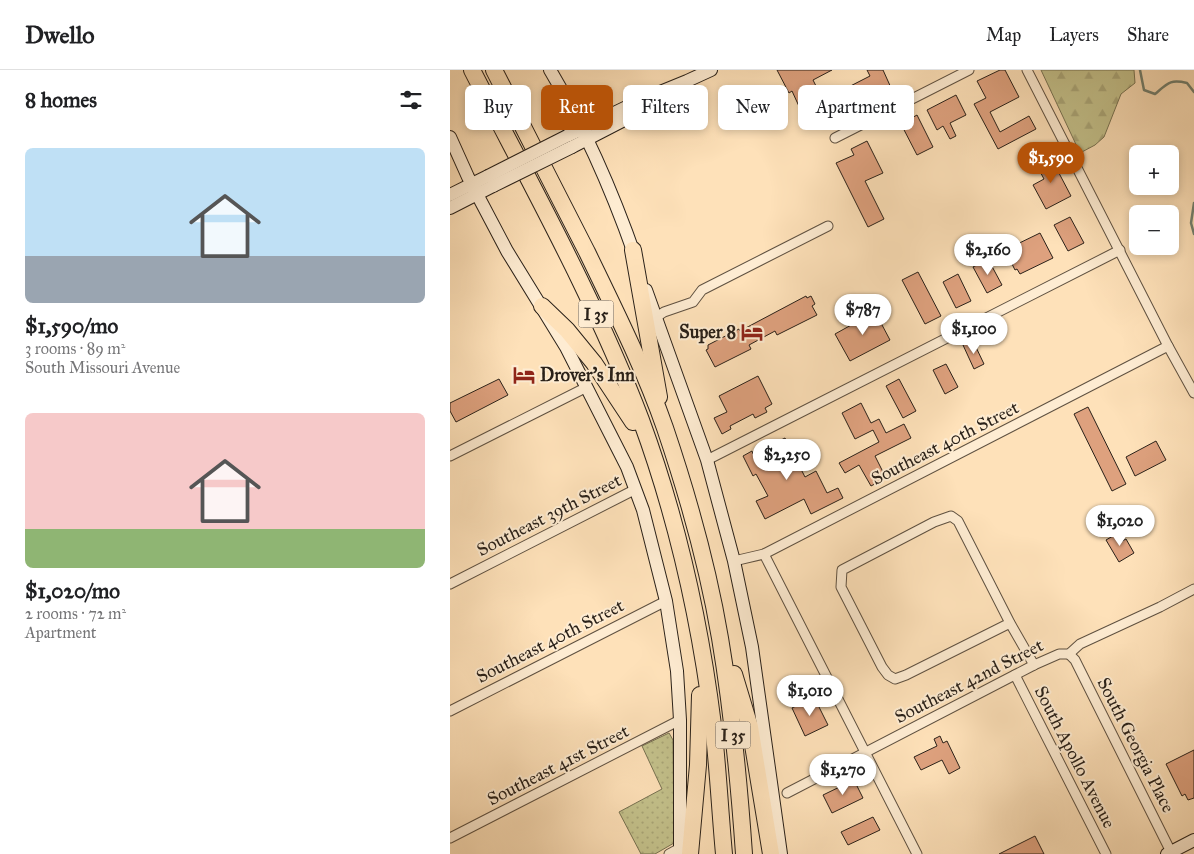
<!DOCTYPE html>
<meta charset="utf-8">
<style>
:root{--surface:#fff;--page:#f6f6f6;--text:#202124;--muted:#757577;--line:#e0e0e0;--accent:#b45309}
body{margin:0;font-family:"IM FELL Great Primer",serif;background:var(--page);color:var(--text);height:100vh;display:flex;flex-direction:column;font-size:19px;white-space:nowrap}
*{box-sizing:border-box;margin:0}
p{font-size:16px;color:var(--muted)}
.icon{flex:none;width:28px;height:28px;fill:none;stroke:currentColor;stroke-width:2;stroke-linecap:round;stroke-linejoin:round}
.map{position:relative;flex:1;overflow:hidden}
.sheet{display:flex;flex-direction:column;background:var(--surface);width:450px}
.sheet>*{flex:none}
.guide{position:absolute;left:15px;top:15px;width:475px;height:45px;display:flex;gap:10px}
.fabs{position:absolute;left:679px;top:75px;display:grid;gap:10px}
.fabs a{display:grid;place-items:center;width:50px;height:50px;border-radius:8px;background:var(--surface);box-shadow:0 2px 8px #0003;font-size:25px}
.price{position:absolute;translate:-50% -42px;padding:0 11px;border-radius:18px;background:#fff;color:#222;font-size:16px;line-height:32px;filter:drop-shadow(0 1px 2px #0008)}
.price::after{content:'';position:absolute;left:50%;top:30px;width:15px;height:11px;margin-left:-8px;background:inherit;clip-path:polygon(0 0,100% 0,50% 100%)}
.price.selected{background:var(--accent);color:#fff}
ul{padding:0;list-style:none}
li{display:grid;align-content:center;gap:10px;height:265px;padding:0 25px}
li span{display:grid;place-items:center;height:155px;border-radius:8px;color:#555}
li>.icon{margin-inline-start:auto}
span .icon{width:90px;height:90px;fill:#fffc;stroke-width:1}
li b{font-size:21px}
h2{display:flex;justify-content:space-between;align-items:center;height:60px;padding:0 25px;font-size:21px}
.tag{padding:0 18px;border-radius:8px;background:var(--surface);box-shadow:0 2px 8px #0003;font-size:18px;line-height:45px}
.tag.selected{background:var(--accent);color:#fff}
header{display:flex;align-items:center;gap:30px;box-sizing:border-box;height:70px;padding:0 25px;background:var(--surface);border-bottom:1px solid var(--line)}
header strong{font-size:24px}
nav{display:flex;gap:28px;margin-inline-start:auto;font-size:18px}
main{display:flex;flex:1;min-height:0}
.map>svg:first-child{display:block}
.grass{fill:url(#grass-dots);stroke:#777252}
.forest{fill:url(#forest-firs);stroke:#777252}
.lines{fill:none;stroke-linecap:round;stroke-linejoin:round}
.stream{stroke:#717f6f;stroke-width:2.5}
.building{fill:#dea17e;stroke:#2a2119}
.street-casing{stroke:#5f5141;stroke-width:11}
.secondary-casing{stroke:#2a2119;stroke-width:14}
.highway-casing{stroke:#2a2119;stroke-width:18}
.street{stroke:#feecd2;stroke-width:9}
.secondary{stroke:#feecd2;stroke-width:12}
.highway{stroke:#fee1b9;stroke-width:16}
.secondary-bridge-casing{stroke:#2a2119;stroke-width:14;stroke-linecap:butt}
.secondary-bridge{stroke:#feecd2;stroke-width:12}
.labels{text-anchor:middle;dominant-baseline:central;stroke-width:4;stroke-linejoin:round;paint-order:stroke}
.shield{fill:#feecd2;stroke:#6a5e50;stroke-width:1}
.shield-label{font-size:16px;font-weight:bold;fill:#2a2119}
.poi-label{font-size:18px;font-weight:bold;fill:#2a2119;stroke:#feecd2;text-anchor:end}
.street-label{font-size:18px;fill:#2a2119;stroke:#feecd2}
</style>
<header>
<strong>Dwello</strong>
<nav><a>Map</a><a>Layers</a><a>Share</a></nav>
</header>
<main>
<section class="sheet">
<h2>8 homes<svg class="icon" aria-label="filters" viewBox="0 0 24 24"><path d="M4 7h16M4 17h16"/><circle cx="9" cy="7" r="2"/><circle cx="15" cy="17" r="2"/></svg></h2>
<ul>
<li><span style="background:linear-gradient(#bfe0f5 70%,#9aa5b1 0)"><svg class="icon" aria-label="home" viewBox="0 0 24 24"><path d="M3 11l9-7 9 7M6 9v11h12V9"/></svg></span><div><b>$1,590/mo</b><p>3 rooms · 89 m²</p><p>South Missouri Avenue</p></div></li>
<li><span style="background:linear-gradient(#f6c9c9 75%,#8fb573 0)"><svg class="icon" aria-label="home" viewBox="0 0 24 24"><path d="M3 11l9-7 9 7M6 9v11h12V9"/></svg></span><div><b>$1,020/mo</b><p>2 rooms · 72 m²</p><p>Apartment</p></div></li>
</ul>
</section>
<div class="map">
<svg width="744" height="784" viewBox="0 0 744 784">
<defs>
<pattern id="grass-dots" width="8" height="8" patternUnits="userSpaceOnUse" patternTransform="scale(1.25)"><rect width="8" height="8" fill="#c4c28c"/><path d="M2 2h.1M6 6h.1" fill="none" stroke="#a9a678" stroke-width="1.8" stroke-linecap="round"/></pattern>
<pattern id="forest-firs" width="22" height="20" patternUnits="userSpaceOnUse" patternTransform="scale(1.25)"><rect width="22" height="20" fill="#c4c28c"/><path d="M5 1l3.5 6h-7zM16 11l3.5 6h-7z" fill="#a9a678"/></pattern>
</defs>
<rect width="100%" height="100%" fill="#fee1b9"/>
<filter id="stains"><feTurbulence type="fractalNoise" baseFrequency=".004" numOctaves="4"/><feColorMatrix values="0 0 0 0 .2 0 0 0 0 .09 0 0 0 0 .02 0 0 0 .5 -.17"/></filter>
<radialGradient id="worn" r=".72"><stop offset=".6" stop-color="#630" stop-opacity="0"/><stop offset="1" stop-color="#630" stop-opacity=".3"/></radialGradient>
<polygon class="grass" points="219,663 223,670 224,773 205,784 191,784 169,742 212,719 192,676"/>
<polygon class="forest" points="591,0 684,0 685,13 671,24 654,67 645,75 630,83"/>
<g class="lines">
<g class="stream">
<path d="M690,0L694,20L705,24C718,13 720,9 737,13L744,22"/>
<polyline points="744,133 741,153 744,164"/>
</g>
</g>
<g class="building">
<polygon points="327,0 382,0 363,10 373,30 420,6 417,0 433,0 442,20 393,45 390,40 358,56 342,21 339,23"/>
<polygon points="550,0 555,0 569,27 540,42 550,62 579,46 586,59 548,79 524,34 536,28 527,11"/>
<polygon points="506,25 516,45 500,53 506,66 500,69 493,56 487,60 477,40"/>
<polygon points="467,45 483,77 467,85 451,54"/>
<polygon points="417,71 433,103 415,111 434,149 418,157 386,93 404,85 401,79"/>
<polygon points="600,86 621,126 596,139 583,115 594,109 586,94"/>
<polygon points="620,147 634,173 618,181 604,155"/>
<polygon points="590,163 603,188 570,204 567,199 565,200 555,180"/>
<polygon points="538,189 552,215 537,223 523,197"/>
<polygon points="468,202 491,246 475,254 452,210"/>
<polygon points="508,204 521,231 506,238 493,212"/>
<polygon points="356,226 357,228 361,226 365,234 362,236 367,245 327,265 325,261 299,275 301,279 265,297 256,280 258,279 258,275 289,259 290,261"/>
<polygon points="423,238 440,270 400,291 385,264 412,249 410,245"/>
<polygon points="523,271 534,294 524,299 513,275"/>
<polygon points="496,294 508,317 495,324 483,300"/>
<polygon points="308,306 322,334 315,338 317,342 305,348 303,344 280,356 281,359 272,364 264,348 277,342 269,326"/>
<polygon points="49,309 58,325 6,352 0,341 0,333"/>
<polygon points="449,309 466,341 453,348 436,316"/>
<polygon points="411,333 421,353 429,349 436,363 454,354 461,368 425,386 436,408 421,416 409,395 395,403 389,393 429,372 423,360 405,369 392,343"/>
<polygon points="638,337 676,414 662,421 624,344"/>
<polygon points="335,368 355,407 366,401 377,423 388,418 393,428 361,444 354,429 315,449 306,431 318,426 306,404 303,406 293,386 302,381 303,384"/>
<polygon points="706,371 716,390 685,406 676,387"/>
<polygon points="668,463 672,471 676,469 684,483 669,492 656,470"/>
<polygon points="364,627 378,655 355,666 342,638"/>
<polygon points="490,666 493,673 497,671 510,698 499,704 492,690 471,700 464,687 487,676 484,669"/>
<polygon points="744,680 744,728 738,730 735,724 732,726 716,694"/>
<polygon points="404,710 413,728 382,743 373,725"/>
<polygon points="423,747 430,760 398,775 391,762"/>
<polygon points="585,766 594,784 549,784"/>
</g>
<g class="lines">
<g class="street-casing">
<g id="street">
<polyline points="577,0 718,276 744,323"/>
<polyline points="385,68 519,0"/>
<polyline points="205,248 214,242 243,232 252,220 378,156"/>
<polyline points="0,386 137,317"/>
<polyline points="257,390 670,180"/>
<polyline points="314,484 467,784"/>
<polyline points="284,491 314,484 718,276"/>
<polyline points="0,514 186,419"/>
<polyline points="560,553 456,605 445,609 438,605 432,597 391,517 392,500 484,452 501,446 508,451 560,553 584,595"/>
<polyline points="619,584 625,590 721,782"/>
<polyline points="565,605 656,784"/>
<polyline points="0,641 216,531"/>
<polyline points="337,723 584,595 609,584 619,584 630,574 710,537 744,519"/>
<polyline points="0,768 230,650"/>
<polyline points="219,784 230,778"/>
</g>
</g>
<g class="secondary-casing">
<g id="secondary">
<path d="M100,0C136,60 163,123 186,189"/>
<polyline points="117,66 193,29 237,11 261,0"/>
<polyline points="0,67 18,107 57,181 116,277 177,397 193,440 216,531 227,601 230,650 230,784"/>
<polyline points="122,77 182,46 219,24"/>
<polyline points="0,125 38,106"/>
<polyline points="0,138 43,116"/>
<polyline points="196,220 257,390 284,491 302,577 331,784"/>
<polyline points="717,784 744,770"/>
</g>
</g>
<g class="highway-casing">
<g id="highway">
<path d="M22,0C81,115 145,229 191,350C227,448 250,551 263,655C268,698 270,741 274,784"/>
<path d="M44,0C75,61 106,121 137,182C165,240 194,298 215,358C238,426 258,497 270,568C282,639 289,712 294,784"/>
<polyline points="183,180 209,327"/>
<polyline points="92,236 117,260 144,293 183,352"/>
<polyline points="284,604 300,657 321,784"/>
<polyline points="240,784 248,695 250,625"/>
</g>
</g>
<use href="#street" class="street"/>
<use href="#secondary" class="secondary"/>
<use href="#highway" class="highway"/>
<g class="secondary-bridge-casing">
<g id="secondary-bridge">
<polyline points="38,106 117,66"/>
<polyline points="43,116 122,77"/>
</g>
</g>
<use href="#secondary-bridge" class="secondary-bridge"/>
</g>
<defs>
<g id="hotel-bare" transform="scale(1.725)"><path d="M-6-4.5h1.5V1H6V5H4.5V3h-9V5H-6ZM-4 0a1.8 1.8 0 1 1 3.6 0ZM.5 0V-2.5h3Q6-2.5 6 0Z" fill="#8f2418" stroke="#feecd2" stroke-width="2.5" paint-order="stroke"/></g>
</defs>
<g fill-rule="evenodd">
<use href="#hotel-bare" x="302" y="262"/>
<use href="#hotel-bare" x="74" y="305"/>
</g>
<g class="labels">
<g class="shield">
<rect x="128.5" y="230.5" width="35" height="27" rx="4"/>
<rect x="265.5" y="651.5" width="35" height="27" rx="4"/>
</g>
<g class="shield-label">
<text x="146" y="244">I 35</text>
<text x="283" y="665">I 35</text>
</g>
<g class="poi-label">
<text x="286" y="262">Super 8</text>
<text x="90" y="305" text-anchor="start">Drover's Inn</text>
</g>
<g class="street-label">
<text transform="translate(495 373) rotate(-27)">Southeast 40th Street</text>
<text transform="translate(99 445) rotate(-27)">Southeast 39th Street</text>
<text transform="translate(100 571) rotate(-27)">Southeast 40th Street</text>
<text transform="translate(519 611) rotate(-27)">Southeast 42nd Street</text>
<text transform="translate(686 675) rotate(63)">South Georgia Place</text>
<text transform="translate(625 687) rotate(63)">South Apollo Avenue</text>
<text transform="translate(108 695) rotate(-27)">Southeast 41st Street</text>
</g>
</g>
<rect width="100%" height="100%" filter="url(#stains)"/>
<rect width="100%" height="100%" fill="url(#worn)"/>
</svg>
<div class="fabs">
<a>+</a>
<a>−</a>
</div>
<b class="price selected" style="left:601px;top:114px">$1,590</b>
<b class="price" style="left:538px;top:206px">$2,160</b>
<b class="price" style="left:413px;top:266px">$787</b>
<b class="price" style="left:524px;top:285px">$1,100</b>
<b class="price" style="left:337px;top:411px">$2,250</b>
<b class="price" style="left:670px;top:477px">$1,020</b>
<b class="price" style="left:360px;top:647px">$1,010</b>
<b class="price" style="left:393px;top:726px">$1,270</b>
<div class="guide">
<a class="tag">Buy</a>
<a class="tag selected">Rent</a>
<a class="tag">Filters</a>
<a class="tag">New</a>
<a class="tag">Apartment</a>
</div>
</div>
</main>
